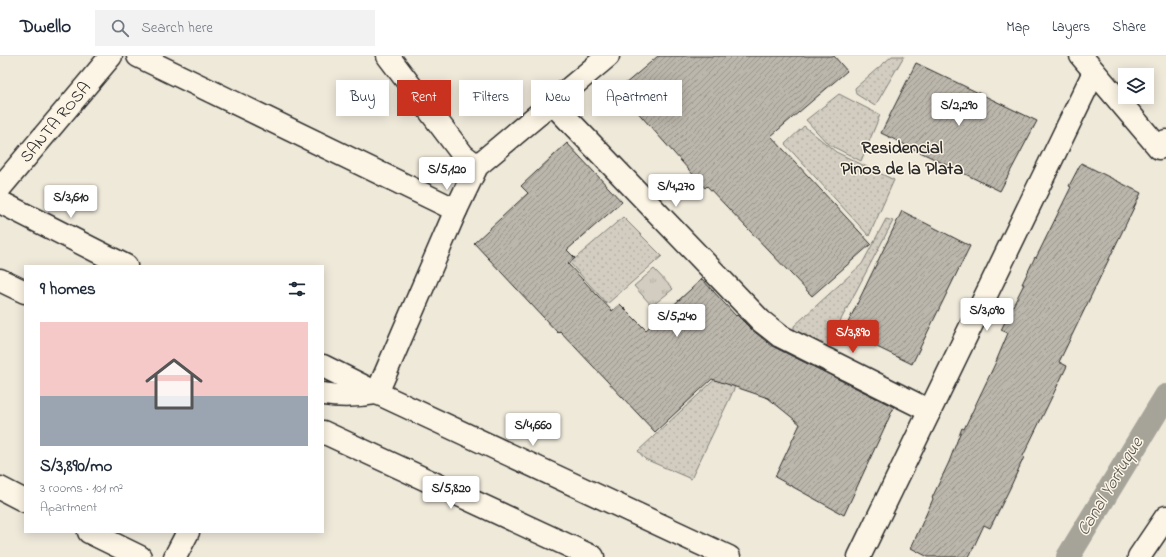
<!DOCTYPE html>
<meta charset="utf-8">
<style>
:root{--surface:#fff;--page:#f2f2f3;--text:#1f2937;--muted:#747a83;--line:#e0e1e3;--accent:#c8321e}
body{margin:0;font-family:"Indie Flower",sans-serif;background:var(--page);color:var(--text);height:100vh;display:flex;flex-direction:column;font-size:15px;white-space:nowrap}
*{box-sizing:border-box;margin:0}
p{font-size:13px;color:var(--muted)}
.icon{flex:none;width:22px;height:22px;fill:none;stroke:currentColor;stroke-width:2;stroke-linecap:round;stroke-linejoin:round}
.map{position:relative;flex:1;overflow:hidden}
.drawer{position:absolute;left:24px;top:209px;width:300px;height:268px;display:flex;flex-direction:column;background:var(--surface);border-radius:0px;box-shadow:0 2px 10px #0003}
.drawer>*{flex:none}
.guide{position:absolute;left:336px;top:24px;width:380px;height:36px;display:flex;gap:8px}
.controls{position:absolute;left:1118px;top:12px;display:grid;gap:8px}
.controls a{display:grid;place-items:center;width:36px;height:36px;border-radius:0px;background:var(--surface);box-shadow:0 2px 10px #0003;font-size:20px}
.price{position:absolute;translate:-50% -34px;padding:0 9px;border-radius:4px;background:#fff;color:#222;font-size:13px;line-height:26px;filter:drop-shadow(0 1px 2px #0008)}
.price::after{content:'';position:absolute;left:50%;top:24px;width:12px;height:9px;margin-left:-6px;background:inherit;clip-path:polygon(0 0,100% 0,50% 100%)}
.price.active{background:var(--accent);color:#fff}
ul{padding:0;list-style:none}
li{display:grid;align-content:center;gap:8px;height:212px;padding:0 16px}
li span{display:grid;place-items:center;height:124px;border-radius:0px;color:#555}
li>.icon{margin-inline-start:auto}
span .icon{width:72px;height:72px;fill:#fffc;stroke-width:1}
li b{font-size:17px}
h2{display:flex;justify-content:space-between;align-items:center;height:48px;padding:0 16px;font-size:17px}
.tag{padding:0 14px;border-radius:0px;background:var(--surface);box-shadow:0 2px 10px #0003;font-size:14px;line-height:36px}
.tag.active{background:var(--accent);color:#fff}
header{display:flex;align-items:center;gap:24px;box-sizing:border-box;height:56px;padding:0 20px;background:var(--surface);border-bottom:1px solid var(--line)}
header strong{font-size:19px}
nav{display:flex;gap:22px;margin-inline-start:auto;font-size:14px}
.search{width:280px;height:36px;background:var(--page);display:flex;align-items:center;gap:10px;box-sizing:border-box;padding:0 14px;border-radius:0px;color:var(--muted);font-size:15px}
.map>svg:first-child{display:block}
.grass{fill:url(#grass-dots);stroke:#7e7c76}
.park{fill:url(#park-tufts);stroke:#7e7c76}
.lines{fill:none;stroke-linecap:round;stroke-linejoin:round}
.canal{stroke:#a6a399;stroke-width:24}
.building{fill:url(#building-hatch);stroke:#2b2b2b}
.minor-casing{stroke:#2b2b2b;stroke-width:25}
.major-casing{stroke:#2b2b2b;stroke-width:25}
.minor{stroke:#fcf5e5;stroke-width:22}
.major{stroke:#fcf5e5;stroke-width:22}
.labels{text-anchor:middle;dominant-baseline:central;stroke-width:3;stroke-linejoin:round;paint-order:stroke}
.street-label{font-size:17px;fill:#2b2b2b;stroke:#fcf5e5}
.neighbourhood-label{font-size:18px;font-weight:bold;fill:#2b2b2b;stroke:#fcf5e5}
.water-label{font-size:18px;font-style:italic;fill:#565552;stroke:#fcf5e5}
</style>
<header>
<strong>Dwello</strong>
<div class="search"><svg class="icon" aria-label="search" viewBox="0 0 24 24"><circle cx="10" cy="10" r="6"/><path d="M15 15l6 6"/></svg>Search here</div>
<nav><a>Map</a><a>Layers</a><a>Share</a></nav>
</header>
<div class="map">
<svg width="1166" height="501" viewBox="0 0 1166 501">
<defs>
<pattern id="grass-dots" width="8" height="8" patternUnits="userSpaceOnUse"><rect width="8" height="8" fill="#d2cdc0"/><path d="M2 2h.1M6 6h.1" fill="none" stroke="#b4b0a5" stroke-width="1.8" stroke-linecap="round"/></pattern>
<pattern id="park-tufts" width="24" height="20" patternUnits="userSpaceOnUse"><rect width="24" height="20" fill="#d2cdc0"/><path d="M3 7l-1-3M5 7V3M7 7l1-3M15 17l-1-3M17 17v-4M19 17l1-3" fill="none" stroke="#b4b0a5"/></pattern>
<pattern id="building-hatch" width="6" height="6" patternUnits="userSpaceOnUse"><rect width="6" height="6" fill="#bcb7ac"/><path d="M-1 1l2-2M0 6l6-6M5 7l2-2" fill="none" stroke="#99958c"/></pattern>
</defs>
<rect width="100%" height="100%" fill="#efe9da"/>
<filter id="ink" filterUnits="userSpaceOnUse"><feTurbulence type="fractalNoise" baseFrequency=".025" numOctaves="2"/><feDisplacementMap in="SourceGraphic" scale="8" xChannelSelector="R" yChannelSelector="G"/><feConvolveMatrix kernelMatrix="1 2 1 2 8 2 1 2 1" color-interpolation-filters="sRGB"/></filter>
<g filter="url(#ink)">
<g class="grass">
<polygon points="892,0 904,0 875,50 856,38 855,32"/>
<polygon points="839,38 880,59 861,105 828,88 806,64"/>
<polygon points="804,70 836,96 894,124 869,180 785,88"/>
<polygon points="623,161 662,200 607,248 570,207"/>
<polygon points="886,163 893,165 826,292 794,275 794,270 862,208"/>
<polygon points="754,287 730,342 691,423 645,403 638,395"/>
</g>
<polygon class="park" points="654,213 673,233 652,250 634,230"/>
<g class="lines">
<polyline class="canal" points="1068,501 1166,340"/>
</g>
<g class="building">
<polygon points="658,0 834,0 847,15 771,80 871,188 812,240 707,130 705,132 618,34"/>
<polygon points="916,7 1037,65 1000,135 881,77"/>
<polygon points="567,87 622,146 567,194 575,202 568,208 612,255 620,248 646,274 702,223 736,260 737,259 751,273 772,290 894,351 844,459 775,421 800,368 768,342 712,323 655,376 560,275 558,277 474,187 528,137 521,130"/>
<polygon points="1081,107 1141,137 1059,306 1067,310 1023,400 1024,401 1010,432 990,472 984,469 969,501 928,501 911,492 933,443 932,442 949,406 962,372 964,373 995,308 1008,277 1001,274 1024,228 1022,228 1035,201 1036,202 1071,131 1069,130"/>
<polygon points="902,155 970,190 912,308 844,275"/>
</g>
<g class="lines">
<g class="minor-casing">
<g id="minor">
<polyline points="138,0 456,154"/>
<polyline points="388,0 463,99 477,110"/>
<polyline points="1081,0 1159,92 1166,85"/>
<polyline points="552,47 761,265 780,280 930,355"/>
<path id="s1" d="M0,132L111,0"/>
<path d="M323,338C342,341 359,340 377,337L456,154L477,110L608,0"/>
<polyline points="0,432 25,445"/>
<polyline points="89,476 140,501"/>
<polyline points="175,501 188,476"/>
<polyline points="859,501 1094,16"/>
<polyline points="1139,501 1166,461"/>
</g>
</g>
<g class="major-casing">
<g id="major">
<polyline points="0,146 126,210"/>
<polyline points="0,224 25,236"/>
<polyline points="323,310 377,337 729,501"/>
<polyline points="323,376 593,501"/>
</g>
</g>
<use href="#minor" class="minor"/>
<use href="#major" class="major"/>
</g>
</g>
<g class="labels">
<g class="street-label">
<text stroke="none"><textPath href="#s1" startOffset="86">SANTA ROSA</textPath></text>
</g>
<g class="neighbourhood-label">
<text x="902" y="93">Residencial<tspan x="902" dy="21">Pinos de la Plata</tspan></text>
</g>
<g class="water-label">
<text transform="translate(1111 431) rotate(-59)">Canal Yortuque</text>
</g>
</g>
</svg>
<div class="controls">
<a><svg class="icon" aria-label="layers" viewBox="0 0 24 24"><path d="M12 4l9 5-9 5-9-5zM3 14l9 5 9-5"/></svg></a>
</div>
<b class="price" style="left:959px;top:71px">S/2,290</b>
<b class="price" style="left:447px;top:135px">S/5,120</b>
<b class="price" style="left:676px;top:152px">S/4,270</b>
<b class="price" style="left:71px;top:163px">S/3,610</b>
<b class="price" style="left:987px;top:276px">S/3,090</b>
<b class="price" style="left:677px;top:282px">S/5,240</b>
<b class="price active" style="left:853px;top:298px">S/3,890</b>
<b class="price" style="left:533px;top:391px">S/4,660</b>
<b class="price" style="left:451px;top:454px">S/5,820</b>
<div class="guide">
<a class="tag">Buy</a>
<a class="tag active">Rent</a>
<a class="tag">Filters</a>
<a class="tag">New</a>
<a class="tag">Apartment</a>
</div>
<section class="drawer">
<h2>9 homes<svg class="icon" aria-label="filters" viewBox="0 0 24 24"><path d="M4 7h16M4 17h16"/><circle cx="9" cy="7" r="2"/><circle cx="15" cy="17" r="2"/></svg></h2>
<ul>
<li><span style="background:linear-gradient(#f6c9c9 60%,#9aa5b1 0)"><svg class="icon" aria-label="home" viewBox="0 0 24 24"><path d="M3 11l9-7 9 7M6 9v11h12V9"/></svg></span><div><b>S/3,890/mo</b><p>3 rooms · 101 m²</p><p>Apartment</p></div></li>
</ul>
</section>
</div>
